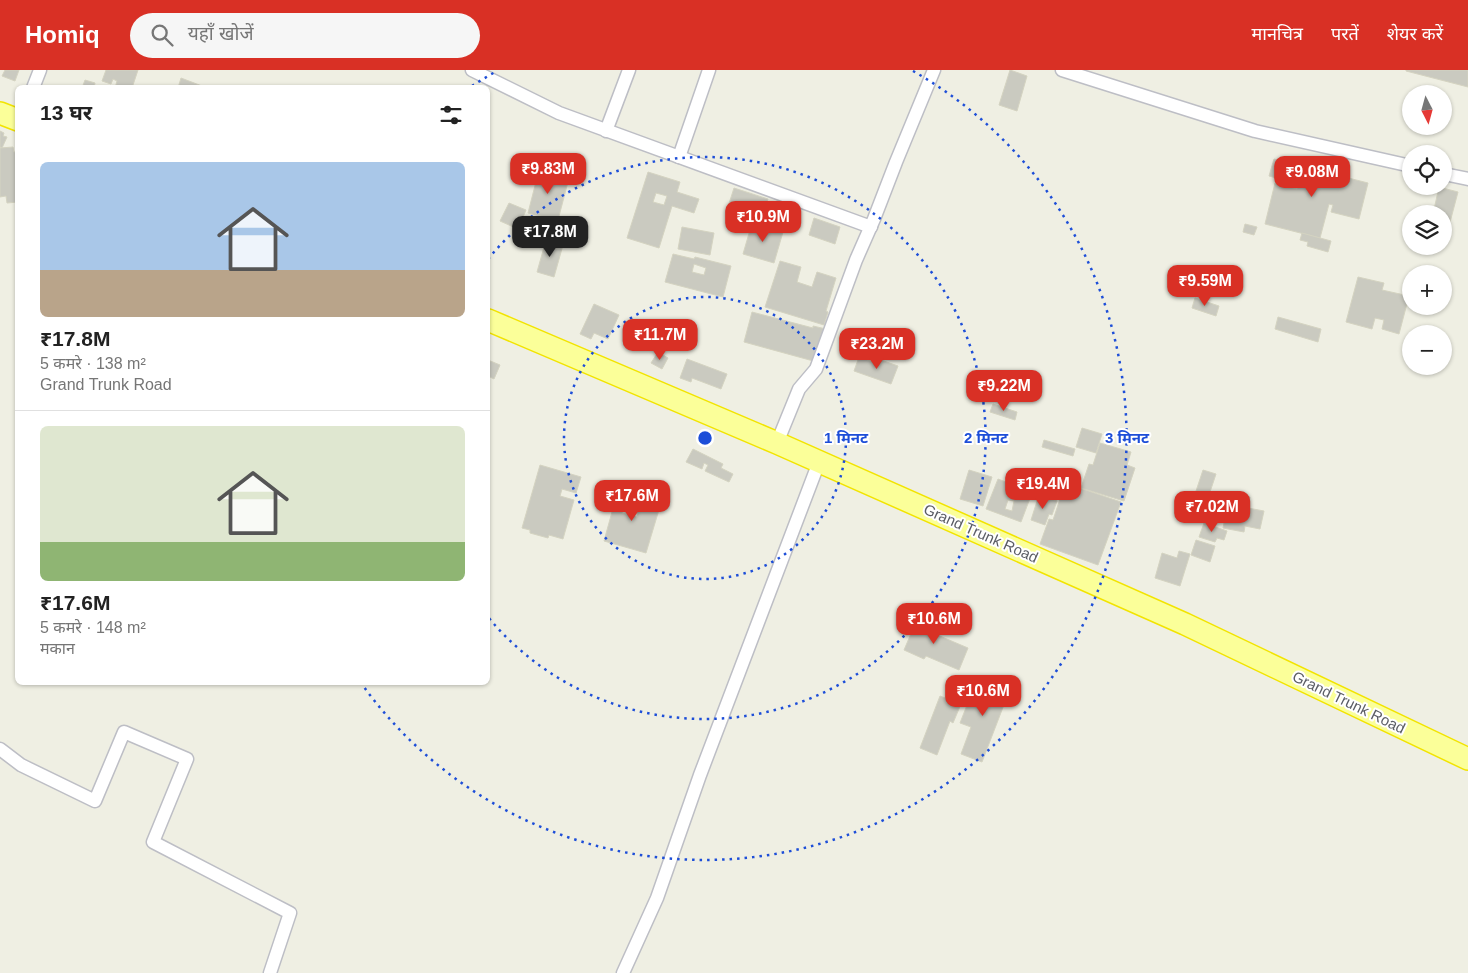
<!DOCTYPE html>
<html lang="hi">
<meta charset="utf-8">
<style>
:root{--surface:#fff;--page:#f6f6f6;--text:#222;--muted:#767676;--line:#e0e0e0;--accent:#d93025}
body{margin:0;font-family:Arial,"Noto Sans Devanagari",sans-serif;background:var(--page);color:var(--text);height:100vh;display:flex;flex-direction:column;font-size:19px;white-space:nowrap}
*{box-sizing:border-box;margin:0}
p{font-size:16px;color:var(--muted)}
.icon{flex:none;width:28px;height:28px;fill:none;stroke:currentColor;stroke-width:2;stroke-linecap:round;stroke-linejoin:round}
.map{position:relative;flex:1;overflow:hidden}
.drawer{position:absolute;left:15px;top:15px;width:475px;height:600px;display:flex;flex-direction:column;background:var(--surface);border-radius:8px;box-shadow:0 1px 4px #0004}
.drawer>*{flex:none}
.needle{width:32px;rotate:174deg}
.tools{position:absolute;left:1402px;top:15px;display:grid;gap:10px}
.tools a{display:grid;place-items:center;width:50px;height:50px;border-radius:50%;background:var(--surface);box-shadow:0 1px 4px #0004;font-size:25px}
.price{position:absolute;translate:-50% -42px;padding:0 11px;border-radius:10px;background:var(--accent);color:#fff;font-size:16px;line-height:32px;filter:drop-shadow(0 1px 2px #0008)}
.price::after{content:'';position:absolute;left:50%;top:30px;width:15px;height:11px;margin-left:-8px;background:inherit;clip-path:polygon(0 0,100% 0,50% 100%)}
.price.active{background:#222;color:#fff}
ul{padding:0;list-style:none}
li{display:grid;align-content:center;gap:10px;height:265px;padding:0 25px}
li+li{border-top:1px solid var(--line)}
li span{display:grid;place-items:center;height:155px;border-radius:8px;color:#555}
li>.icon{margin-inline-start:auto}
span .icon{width:90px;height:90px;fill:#fffc;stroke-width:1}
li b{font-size:21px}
h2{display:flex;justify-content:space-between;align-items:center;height:60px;padding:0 25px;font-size:21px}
header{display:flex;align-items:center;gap:30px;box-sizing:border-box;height:70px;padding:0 25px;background:var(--accent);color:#fff}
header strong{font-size:24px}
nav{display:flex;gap:28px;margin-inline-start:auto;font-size:18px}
.search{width:350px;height:45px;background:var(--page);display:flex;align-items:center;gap:12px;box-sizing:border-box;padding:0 18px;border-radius:28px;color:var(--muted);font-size:19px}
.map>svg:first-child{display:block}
.building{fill:#cacac0;stroke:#d4d3c1;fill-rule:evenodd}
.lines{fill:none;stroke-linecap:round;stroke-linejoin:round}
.minor-casing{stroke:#bdbec5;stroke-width:15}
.trunk-casing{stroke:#f2e400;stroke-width:24}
.minor{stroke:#fff;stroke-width:12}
.trunk{stroke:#fbff99;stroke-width:21}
.ring{fill:none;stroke:#1d4ed8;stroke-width:2.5;stroke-dasharray:2.5 5}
.labels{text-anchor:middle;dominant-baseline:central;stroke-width:4;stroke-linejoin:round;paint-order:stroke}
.street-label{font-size:15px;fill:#5b5d65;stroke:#fff}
.centre{fill:#1d4ed8;stroke:#fff;stroke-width:2.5}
.ring-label{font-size:15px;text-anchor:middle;font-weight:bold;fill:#1d4ed8;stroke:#fff;stroke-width:4;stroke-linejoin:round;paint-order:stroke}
</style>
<header>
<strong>Homiq</strong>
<div class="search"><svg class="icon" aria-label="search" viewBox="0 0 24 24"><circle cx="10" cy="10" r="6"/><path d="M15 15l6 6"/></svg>यहाँ खोजें</div>
<nav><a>मानचित्र</a><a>परतें</a><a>शेयर करें</a></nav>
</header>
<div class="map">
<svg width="1468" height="903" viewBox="0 0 1468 903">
<rect width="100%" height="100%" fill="#efefe3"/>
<g class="building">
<polygon points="5,0 19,0 15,11 2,6"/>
<polygon points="106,0 138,0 132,18 115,18 117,11 113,9 111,14 102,11"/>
<polygon points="1010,0 1027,6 1017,41 999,35"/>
<polygon points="1406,0 1468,0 1468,17 1406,1"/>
<polygon points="181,8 202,16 202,18 178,18"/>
<polygon points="85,10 95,13 94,18 82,18"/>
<polygon points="0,61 4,63 3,66 7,67 2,78 0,77"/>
<polygon points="13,77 14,82 18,82 18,132 7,133 6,126 0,127 0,78"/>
<polygon points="1274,89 1368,113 1359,149 1331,142 1333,135 1329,134 1320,168 1265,154 1275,113 1297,119 1298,114 1269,106"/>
<polygon points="539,100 569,108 558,150 528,143"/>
<path d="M648,102L680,112L677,122L699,129L694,143L672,136L659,178L627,168ZM656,123L667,126L664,135L653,132Z"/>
<polygon points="1439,117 1458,122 1444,175 1444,144 1433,144"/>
<polygon points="734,118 768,129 760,154 726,143"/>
<polygon points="509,133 526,140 518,159 500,151"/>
<polygon points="814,148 840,157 835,174 809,165"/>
<polygon points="752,153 783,162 774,193 743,184"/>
<polygon points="1245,154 1257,157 1254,165 1243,162"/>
<polygon points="682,157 714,163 710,185 678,179"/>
<polygon points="1302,163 1331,171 1328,182 1307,176 1308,172 1300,170"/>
<polygon points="546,170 563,175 554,207 537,202"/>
<path d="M673,184L694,189L695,187L731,196L723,227L665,212ZM694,194L706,198L704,205L692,202Z"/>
<polygon points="780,191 801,197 797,212 812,217 817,202 836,208 826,241 828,242 824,255 765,237"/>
<polygon points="1358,207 1384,213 1382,220 1409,226 1399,264 1382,259 1384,250 1375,248 1372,259 1346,252"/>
<polygon points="1195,228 1219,236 1216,246 1192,238"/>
<polygon points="594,234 619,245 608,269 594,263 591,269 580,264"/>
<polygon points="752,242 813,258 813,256 826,259 817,292 744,272"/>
<polygon points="1278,247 1321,259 1318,272 1275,259"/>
<polygon points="658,282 668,288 662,299 651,293"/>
<polygon points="859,287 873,292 875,288 898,296 891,314 854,301"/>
<polygon points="687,289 727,304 721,319 692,308 691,312 680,308"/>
<polygon points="488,290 500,295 494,309 488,306"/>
<polygon points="993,334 1017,342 1015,350 990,342"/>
<polygon points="1082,358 1102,364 1096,383 1076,377"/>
<polygon points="1044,370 1075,379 1073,386 1042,377"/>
<polygon points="1100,373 1131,382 1127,395 1135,398 1124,431 1081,418 1089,394 1093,395"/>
<polygon points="693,379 723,394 721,398 733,404 729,412 705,401 708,395 704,393 702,399 686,392"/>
<polygon points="540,395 581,407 576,423 562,419 560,426 574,430 563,469 549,465 548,468 530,463 530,460 522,458"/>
<polygon points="969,400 992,407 983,436 960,429"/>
<polygon points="1203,400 1216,404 1209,425 1196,421"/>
<path d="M998,409L1014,415L1015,412L1031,418L1029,423H1032L1021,452L986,439ZM1008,430L1014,431L1012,441L1005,439Z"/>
<polygon points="1074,416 1121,432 1098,495 1040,474 1049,449 1053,450 1061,426 1069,429"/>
<path d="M618,420L661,433L646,483L604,471ZM623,439L638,443L637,447L622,443Z"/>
<polygon points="1230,423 1250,427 1248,438 1264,441 1260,459 1245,456 1244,462 1223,458"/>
<polygon points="1039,425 1057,431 1052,445 1049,444 1045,455 1031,450"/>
<polygon points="1204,453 1227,461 1224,470 1217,468 1215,472 1199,467"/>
<polygon points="1196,470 1215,476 1210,492 1191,485"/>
<polygon points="1179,481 1190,484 1180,516 1155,508 1162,483 1177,488"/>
<polygon points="919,545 939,554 935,564 968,578 959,600 926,586 924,589 904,580"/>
<polygon points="978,607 1010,619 982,692 961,684 971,657 960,653"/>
<polygon points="940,626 961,634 953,653 950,651 937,685 920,678"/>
</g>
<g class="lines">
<g class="minor-casing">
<g id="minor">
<polyline points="472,0 559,43 871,157"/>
<polyline points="1062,0 1255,61 1411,96"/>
<polyline points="33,18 40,0"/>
<polyline points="606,61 629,0"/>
<polyline points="679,87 709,0"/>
<polyline points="1444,104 1468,109"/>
<polyline points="777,373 799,319 816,299 856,190 874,149 896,92 934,0"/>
<polyline points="0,679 21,695 95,731 124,662 187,689 153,772 290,843 270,903"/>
<polyline points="623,903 657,828 700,705 819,392"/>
</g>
</g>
<g class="trunk-casing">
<g id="trunk">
<polyline points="0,43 18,50"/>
<polyline points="488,250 777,373 1185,554 1468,689"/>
</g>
</g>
<use href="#minor" class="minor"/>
<use href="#trunk" class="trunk"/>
</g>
<g class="ring">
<circle cx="705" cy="368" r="141"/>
<path d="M488 189A281 281 0 1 1 488 547"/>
<path d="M472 16A422 422 0 0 1 497 1M913 1A422 422 0 1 1 361 613"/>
</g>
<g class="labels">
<g class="street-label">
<text transform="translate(981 463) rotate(24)">Grand Trunk Road</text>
<text transform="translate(1349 632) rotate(26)">Grand Trunk Road</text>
</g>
</g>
<circle cx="705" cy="368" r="8" class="centre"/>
<g class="ring-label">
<text x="846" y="373">1 मिनट</text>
<text x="986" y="373">2 मिनट</text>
<text x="1127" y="373">3 मिनट</text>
</g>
</svg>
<div class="tools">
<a><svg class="needle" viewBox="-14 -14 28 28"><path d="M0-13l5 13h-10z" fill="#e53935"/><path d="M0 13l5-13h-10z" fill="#767676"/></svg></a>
<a><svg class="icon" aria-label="locate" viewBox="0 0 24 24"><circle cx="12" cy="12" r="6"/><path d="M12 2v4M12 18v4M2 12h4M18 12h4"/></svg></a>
<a><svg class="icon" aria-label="layers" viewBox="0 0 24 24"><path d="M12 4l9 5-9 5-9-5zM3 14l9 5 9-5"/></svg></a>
<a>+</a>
<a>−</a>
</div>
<b class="price" style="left:548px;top:125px">₹9.83M</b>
<b class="price" style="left:1312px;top:128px">₹9.08M</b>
<b class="price" style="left:763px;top:173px">₹10.9M</b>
<b class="price active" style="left:550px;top:188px">₹17.8M</b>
<b class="price" style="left:1205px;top:237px">₹9.59M</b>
<b class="price" style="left:660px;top:291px">₹11.7M</b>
<b class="price" style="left:877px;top:300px">₹23.2M</b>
<b class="price" style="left:1004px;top:342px">₹9.22M</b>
<b class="price" style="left:1043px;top:440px">₹19.4M</b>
<b class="price" style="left:632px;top:452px">₹17.6M</b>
<b class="price" style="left:1212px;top:463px">₹7.02M</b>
<b class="price" style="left:934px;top:575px">₹10.6M</b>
<b class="price" style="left:983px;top:647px">₹10.6M</b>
<section class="drawer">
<h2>13 घर<svg class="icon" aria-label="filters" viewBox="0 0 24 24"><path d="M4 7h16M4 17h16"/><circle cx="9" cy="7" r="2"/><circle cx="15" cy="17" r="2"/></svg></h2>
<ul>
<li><span style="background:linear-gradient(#a9c7e8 70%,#b9a48a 0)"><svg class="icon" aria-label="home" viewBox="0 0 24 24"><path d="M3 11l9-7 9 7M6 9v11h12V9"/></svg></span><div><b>₹17.8M</b><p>5 कमरे · 138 m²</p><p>Grand Trunk Road</p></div></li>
<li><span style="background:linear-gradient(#dfe7d0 75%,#8fb573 0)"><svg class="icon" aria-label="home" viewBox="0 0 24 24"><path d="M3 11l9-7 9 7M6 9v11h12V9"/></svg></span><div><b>₹17.6M</b><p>5 कमरे · 148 m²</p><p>मकान</p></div></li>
</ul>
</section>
</div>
